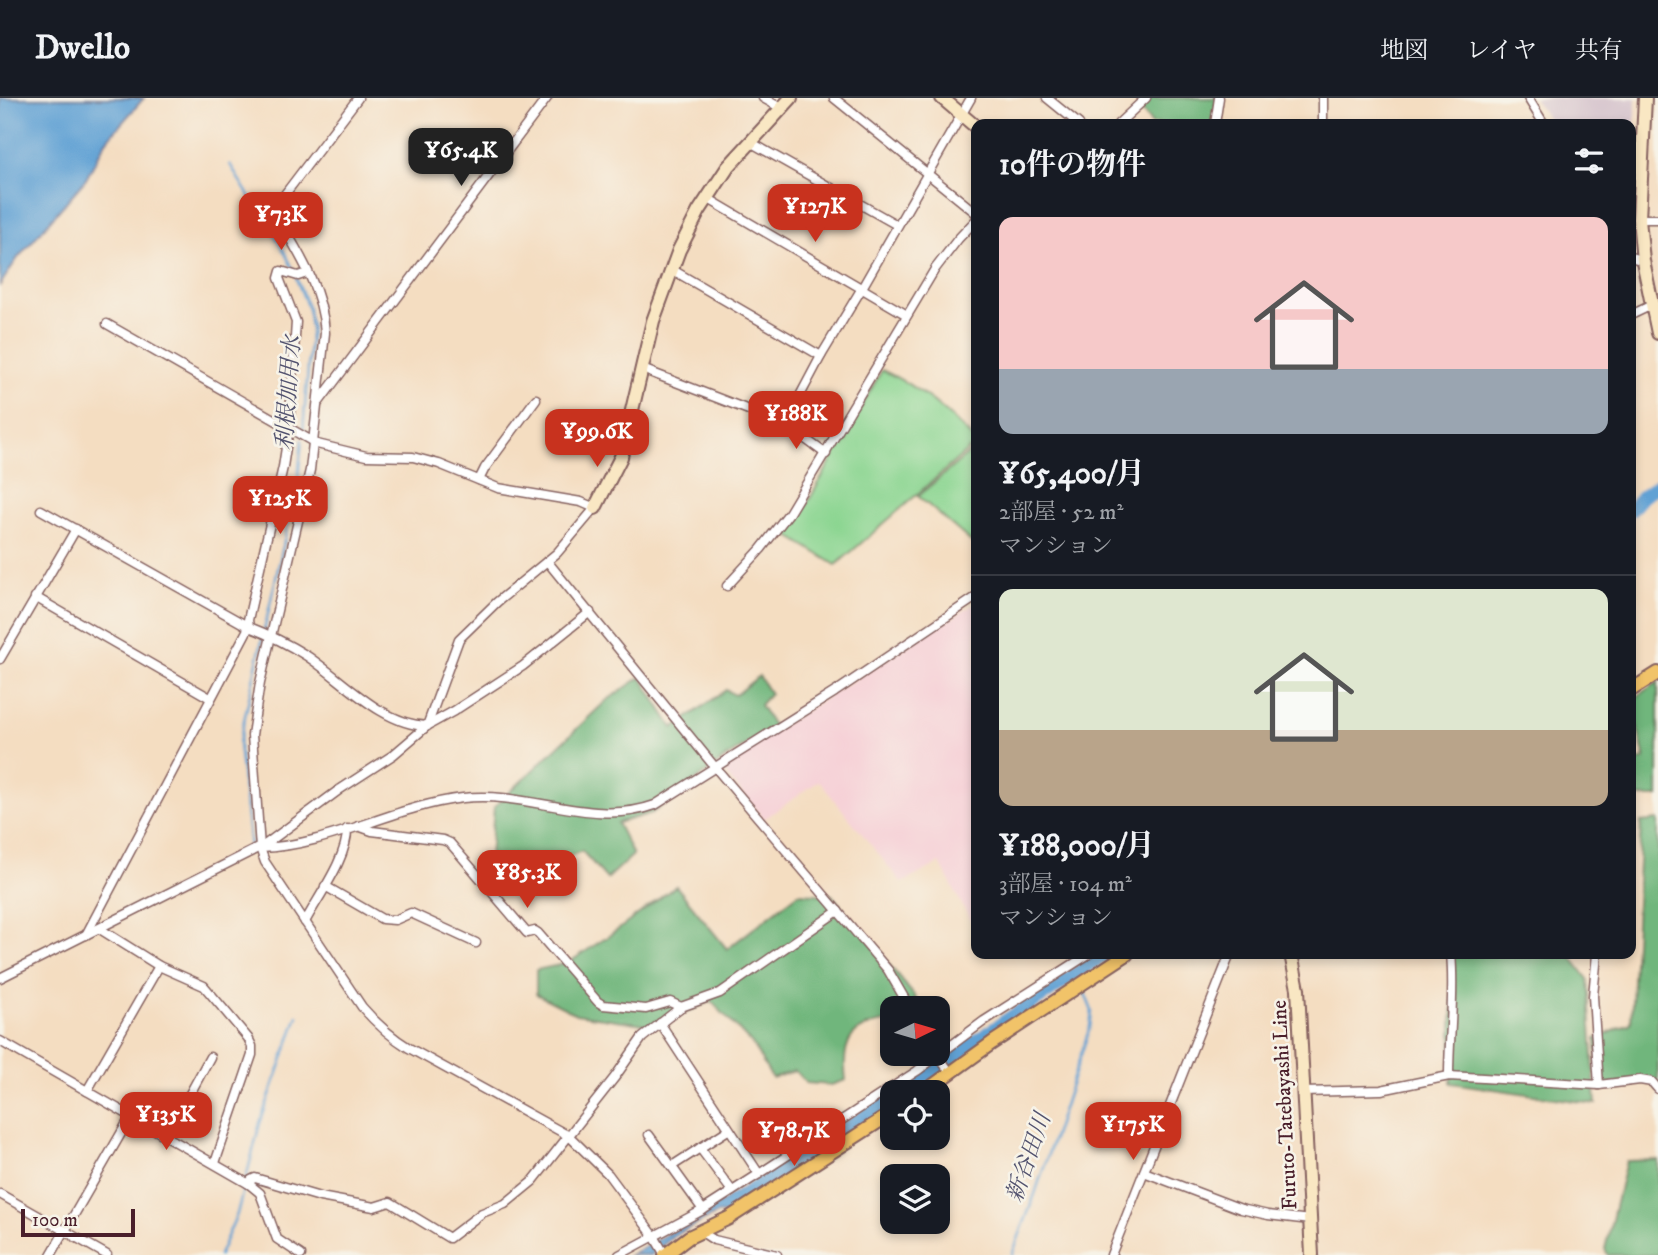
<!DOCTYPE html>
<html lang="ja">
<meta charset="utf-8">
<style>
:root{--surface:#171b24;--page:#20242c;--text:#f1f3f6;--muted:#9ea1a6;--line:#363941;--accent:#c8321e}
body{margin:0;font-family:"IM FELL DW Pica","Noto Serif JP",serif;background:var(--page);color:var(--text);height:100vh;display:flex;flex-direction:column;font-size:26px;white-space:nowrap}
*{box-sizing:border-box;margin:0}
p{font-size:23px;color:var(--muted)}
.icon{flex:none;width:38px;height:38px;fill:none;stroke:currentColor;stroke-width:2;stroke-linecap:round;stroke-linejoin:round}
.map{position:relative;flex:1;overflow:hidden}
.details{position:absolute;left:971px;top:21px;width:665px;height:840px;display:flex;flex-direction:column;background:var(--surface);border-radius:14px;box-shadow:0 4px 10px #0003}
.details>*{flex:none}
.needle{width:46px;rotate:85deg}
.fabs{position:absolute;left:880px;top:898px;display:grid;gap:14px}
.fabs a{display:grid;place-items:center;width:70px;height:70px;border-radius:14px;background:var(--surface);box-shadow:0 4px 10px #0003;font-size:35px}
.scale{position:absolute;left:21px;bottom:18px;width:114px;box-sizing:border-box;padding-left:7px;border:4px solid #4a1f2b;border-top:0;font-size:19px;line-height:24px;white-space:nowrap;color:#4a1f2b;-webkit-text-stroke:5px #f7f3e8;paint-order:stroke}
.price{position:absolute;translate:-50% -60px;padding:0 16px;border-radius:14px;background:var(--accent);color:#fff;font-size:23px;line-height:46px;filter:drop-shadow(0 2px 4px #0008)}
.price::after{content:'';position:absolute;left:50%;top:42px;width:21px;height:16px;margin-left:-10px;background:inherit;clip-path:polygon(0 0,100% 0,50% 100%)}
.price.selected{background:#222;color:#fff}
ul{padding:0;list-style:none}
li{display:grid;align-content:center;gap:14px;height:371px;padding:0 28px}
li+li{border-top:2px solid var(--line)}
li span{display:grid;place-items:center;height:217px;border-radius:14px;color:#555}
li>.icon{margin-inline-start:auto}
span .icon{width:126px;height:126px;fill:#fffc;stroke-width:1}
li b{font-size:30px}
h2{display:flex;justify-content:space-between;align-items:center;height:84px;padding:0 28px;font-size:30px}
header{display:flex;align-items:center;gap:42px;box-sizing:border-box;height:98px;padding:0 35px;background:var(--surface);border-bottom:2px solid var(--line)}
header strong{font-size:33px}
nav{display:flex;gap:38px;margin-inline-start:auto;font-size:24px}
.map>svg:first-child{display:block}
.built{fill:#f6cfd6}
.industrial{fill:#d1bdc9}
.green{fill:#8bd591;stroke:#6a7a5e;stroke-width:2}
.forest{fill:#70b67b;stroke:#5d6a53;stroke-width:2}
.water{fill:#61a1d4;stroke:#566080;stroke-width:2}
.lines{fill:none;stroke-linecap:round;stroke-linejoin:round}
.stream{stroke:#61a1d4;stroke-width:2.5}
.river{stroke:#61a1d4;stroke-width:14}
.street-casing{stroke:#866260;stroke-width:11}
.secondary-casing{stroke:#866260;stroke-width:16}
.primary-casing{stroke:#866260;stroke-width:16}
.street{stroke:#fff;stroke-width:8}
.secondary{stroke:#f9e7c3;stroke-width:12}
.primary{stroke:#f1c369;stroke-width:12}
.labels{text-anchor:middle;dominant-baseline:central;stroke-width:5;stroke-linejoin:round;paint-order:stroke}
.street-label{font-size:21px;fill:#4a1f2b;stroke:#f7f3e8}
.water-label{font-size:23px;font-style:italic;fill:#53536f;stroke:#f7f3e8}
</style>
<header>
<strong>Dwello</strong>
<nav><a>地図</a><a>レイヤ</a><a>共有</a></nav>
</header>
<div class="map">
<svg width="1658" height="1157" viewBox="0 0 1658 1157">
<rect width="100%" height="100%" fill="#f7f3e8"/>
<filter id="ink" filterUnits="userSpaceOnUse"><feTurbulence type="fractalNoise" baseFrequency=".0143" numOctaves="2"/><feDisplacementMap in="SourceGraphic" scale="14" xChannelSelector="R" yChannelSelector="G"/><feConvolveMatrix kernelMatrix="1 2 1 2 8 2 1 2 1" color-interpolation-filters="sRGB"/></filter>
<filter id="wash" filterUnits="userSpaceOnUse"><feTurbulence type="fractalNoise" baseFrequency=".00686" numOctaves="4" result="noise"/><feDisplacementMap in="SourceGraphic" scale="28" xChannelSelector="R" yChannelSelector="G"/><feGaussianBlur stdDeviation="1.57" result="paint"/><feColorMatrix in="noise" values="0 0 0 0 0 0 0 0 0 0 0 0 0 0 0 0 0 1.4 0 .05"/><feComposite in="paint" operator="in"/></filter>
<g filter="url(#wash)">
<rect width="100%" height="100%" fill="#f4ddc1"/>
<polygon class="built" points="976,505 976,833 940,765 902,785 819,683 764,721 726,676 727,663"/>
<polygon class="industrial" points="1534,0 1636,0 1631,141 1631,26 1551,26"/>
<g class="green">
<path d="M882,272C918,289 951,315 976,345L836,467L789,438Z"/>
<polygon points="975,350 976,351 976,448 918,398"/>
</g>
<g class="forest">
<polygon points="1149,0 1217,0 1213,26 1152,26 1141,12"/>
<polygon points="759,578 770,596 760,607 774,629 724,661 652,715 617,725 633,757 607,781 582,753 534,772 490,758 494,709 606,603 641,579 673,630 726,592 735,597"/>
<polygon points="1658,584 1658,699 1633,699 1631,665 1645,661 1631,603"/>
<polygon points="1658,722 1658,992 1651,984 1599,987 1596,941 1631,925 1641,724"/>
<path d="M676,788L727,851L799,795L832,797L913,896L918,904V910H892V923C851,927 841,942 846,982L831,987L806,985L795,973L772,980L752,946L711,903L657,928L576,916L536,896V872L568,865L619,831Z"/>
<polygon points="1450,856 1569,856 1588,881 1596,1006 1451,985 1453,892"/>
<polygon points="1658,1062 1658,1157 1608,1157 1605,1151 1626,1063"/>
</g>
<g class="water">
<polygon points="0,0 144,0 106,43 86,81 17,161 0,187"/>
<polygon points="745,1089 751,1100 726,1116 719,1115 675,1137 651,1157 630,1157 713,1110"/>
</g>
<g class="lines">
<g class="stream">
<path d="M230,66C249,102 278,135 294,174"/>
<polyline points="296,180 308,210 311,230 303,335"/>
<polyline points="250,749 239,645 298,381 302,342"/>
<polyline points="219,1157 237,1116 260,1025 298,918"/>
<polyline points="1012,1157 1035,1096 1090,929 1092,913 1084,893"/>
</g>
<g class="river">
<polyline points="1631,412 1642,399 1658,387"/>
<path d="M901,994C970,949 1036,900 1106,856"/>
<polyline points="733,1104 892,1000"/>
</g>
</g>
</g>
<g filter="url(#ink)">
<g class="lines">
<g class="street-casing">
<g id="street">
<path d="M358,0L282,100L277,111L278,120C299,155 323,193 325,235L310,372L260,585L252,637L260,750L265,764L362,909C376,925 391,939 409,950L569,1038L608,1076L654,1138L665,1157"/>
<polyline points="763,0 781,10"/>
<polyline points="834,0 976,115"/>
<polyline points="1047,0 1079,26"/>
<polyline points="1323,0 1323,26"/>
<polyline points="1528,0 1544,26"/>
<polyline points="1118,26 1146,0"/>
<polyline points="1215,26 1219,0"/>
<polyline points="750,44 897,127"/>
<polyline points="707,100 907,217"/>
<polyline points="1639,121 1658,121"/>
<polyline points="1631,159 1643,163"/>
<polyline points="671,171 821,258"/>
<polyline points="1631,217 1654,206"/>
<polyline points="107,226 317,346 366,358 413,359 439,366 498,390 581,404 595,410 557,455 497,504 459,541 427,628"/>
<polyline points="642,271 785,326 826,356"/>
<polyline points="319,304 547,0"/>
<polyline points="785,326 821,258 862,190 971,0"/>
<polyline points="479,382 485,370 536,301"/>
<path d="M41,412L249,529C270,537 288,546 307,558C342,581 382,627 427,628"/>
<polyline points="547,463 714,668 888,872 910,910"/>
<polyline points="727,488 761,451 789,415 935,171 958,141 976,122"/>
<polyline points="35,499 210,600"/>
<polyline points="0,561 76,431"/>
<polyline points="358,728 372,733 443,742 450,745 527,835 535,833 538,835 598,904 603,907 646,911 670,904 681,909"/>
<path d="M260,750C330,748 394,708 463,700C527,692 592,730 655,707L835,594L976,499"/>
<polyline points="325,788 382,821 395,822 411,815 476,845"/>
<path d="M305,824C318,799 348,759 347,731"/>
<polyline points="100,831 159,868 204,888 248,940 252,948 252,957 215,1065"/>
<polyline points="86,837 249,529 248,522 283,369 289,330 296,224 279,180 281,173 298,178 307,175"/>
<polyline points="1597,856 1593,898 1599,987"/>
<polyline points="0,880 266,746 339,692 393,657 427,628 454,613 523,568 590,514"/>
<polyline points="660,925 759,1076"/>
<polyline points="0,943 249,1086 260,1095 277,1141 301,1157"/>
<polyline points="937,956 951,976"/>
<path d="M1449,978C1449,938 1455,896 1451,856"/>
<polyline points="87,993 159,868"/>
<polyline points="1303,994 1381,992 1449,978 1599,987 1640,982 1652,984 1658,991"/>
<polyline points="649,1037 703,1112"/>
<polyline points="167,1038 210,959"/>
<polyline points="700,1050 732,1093"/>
<polyline points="672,1068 728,1032"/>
<polyline points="1144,1074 1241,1111 1268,1117 1310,1122"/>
<polyline points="249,1086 251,1082 255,1080 320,1099 374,1109 390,1104 449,1140 482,1115 505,1106 533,1083 615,979 642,940 681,909 720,895 838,813"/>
<polyline points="0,1096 107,1157"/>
<polyline points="700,1133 714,1142 777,1157"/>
<polyline points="51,1157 131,1018"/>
<polyline points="619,1157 703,1112 759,1076 917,973 984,923 1089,856"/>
<polyline points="1111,1157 1230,856"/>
</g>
</g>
<g class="secondary-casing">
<g id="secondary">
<polyline points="942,0 976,29"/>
<polyline points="1645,0 1639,121 1643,163 1658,235"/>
<polyline points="595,410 621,359 653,223 679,152 699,113 728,69 791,0"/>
<polyline points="1291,856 1298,891 1312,1157"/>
</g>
</g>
<g class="primary-casing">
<g id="primary">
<polyline points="1631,592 1658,575"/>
<polyline points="924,994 992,945 1127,856"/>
<polyline points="665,1157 689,1139 729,1120 892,1015"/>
</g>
</g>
<use href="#street" class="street"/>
<use href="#secondary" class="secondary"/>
<use href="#primary" class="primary"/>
</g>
</g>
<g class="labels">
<g class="street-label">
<text transform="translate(1285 1007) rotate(-93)">Furuto-Tatebayashi Line</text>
</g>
<g class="water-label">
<text transform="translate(289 295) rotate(-86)">利根加用水</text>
<text transform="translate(1029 1060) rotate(-71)">新谷田川</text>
</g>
</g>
</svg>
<div class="fabs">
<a><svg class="needle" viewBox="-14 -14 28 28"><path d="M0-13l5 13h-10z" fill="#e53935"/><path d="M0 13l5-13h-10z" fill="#9ea1a6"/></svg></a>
<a><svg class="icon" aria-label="locate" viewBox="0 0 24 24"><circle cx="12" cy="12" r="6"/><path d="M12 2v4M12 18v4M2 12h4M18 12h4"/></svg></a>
<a><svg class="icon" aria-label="layers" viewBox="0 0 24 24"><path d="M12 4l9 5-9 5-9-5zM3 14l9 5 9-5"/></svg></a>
</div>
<div class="scale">100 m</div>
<b class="price selected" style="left:461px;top:90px">¥65.4K</b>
<b class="price" style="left:815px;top:146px">¥127K</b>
<b class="price" style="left:281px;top:154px">¥73K</b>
<b class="price" style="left:796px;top:353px">¥188K</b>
<b class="price" style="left:597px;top:371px">¥99.6K</b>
<b class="price" style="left:280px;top:438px">¥125K</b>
<b class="price" style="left:527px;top:812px">¥85.3K</b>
<b class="price" style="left:166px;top:1054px">¥135K</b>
<b class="price" style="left:1133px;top:1064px">¥175K</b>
<b class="price" style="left:794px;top:1070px">¥78.7K</b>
<section class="details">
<h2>10件の物件<svg class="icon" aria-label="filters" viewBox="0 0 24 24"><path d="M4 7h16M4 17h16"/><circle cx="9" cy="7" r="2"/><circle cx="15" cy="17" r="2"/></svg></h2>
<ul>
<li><span style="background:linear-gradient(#f6c9c9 70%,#9aa5b1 0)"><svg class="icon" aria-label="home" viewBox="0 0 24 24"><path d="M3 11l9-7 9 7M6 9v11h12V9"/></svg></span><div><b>¥65,400/月</b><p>2部屋 · 52 m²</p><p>マンション</p></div></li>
<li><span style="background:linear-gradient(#dfe7d0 65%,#b9a48a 0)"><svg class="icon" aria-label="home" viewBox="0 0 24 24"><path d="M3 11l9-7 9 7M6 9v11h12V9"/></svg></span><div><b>¥188,000/月</b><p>3部屋 · 104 m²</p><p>マンション</p></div></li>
</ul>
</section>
</div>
